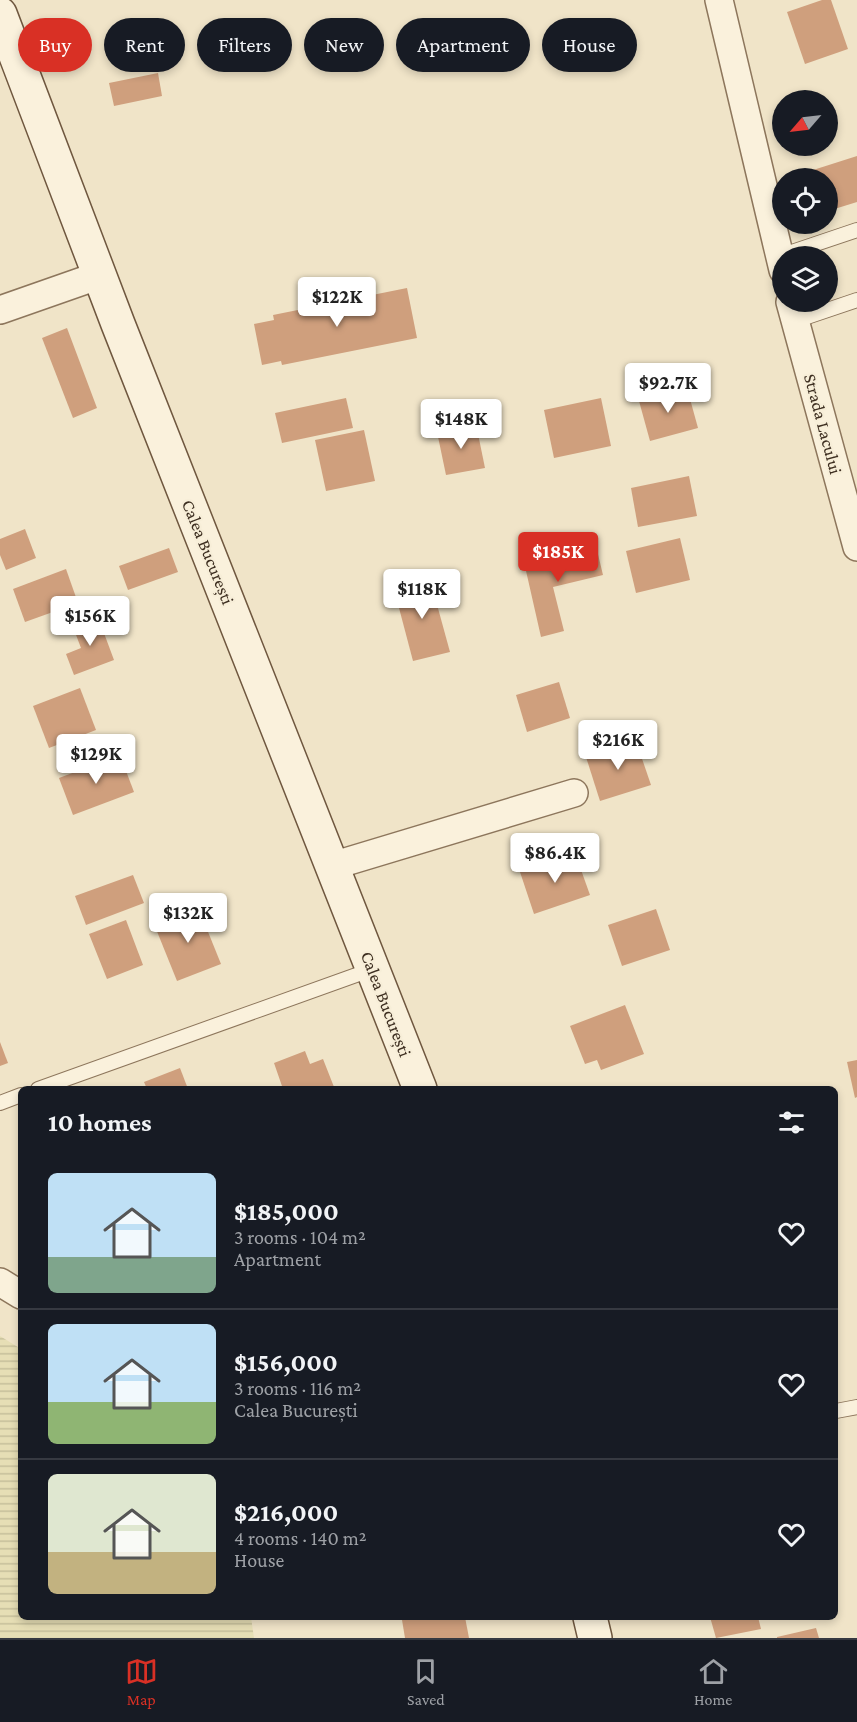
<!DOCTYPE html>
<meta charset="utf-8">
<style>
:root{--surface:#171b24;--page:#20242c;--text:#f1f3f6;--muted:#9ea1a6;--line:#363941;--accent:#d93025}
body{margin:0;font-family:"Crimson Pro",serif;background:var(--page);color:var(--text);height:100vh;display:flex;flex-direction:column;font-size:22px;white-space:nowrap}
*{box-sizing:border-box;margin:0}
p{font-size:20px;color:var(--muted)}
.icon{flex:none;width:33px;height:33px;fill:none;stroke:currentColor;stroke-width:2;stroke-linecap:round;stroke-linejoin:round}
.map{position:relative;flex:1;overflow:hidden}
.details{position:absolute;left:18px;top:1086px;width:820px;height:534px;display:flex;flex-direction:column;background:var(--surface);border-radius:9px;box-shadow:0 3px 9px #0003}
.details>*{flex:none}
.banner{position:absolute;left:18px;top:18px;width:822px;height:54px;display:flex;gap:12px}
.needle{width:39px;rotate:242deg}
.tools{position:absolute;left:772px;top:90px;display:grid;gap:12px}
.tools a{display:grid;place-items:center;width:66px;height:66px;border-radius:50%;background:var(--surface);box-shadow:0 3px 9px #0003;font-size:30px}
.price{position:absolute;translate:-50% -51px;padding:0 14px;border-radius:6px;background:#fff;color:#222;font-size:20px;line-height:39px;filter:drop-shadow(0 2px 3px #0008)}
.price::after{content:'';position:absolute;left:50%;top:36px;width:18px;height:14px;margin-left:-9px;background:inherit;clip-path:polygon(0 0,100% 0,50% 100%)}
.price.selected{background:var(--accent);color:#fff}
ul{padding:0;list-style:none}
li{display:flex;align-items:center;gap:18px;height:150px;padding:0 30px}
li+li{border-top:2px solid var(--line)}
li span{display:grid;place-items:center;flex:none;width:168px;height:120px;border-radius:9px;color:#555}
li>.icon{margin-inline-start:auto}
span .icon{width:72px;height:72px;fill:#fffc;stroke-width:1}
li b{font-size:26px}
h2{display:flex;justify-content:space-between;align-items:center;height:72px;padding:0 30px;font-size:26px}
.pill{padding:0 21px;border-radius:27px;background:var(--surface);box-shadow:0 3px 9px #0003;font-size:21px;line-height:54px}
.pill.selected{background:var(--accent);color:#fff}
.dock{display:flex;justify-content:space-around;align-items:center;height:84px;border-top:2px solid var(--line);background:var(--surface);font-size:16px;color:var(--muted)}
.dock a{display:grid;justify-items:center;gap:3px}
.dock .selected{color:var(--accent)}
.map>svg:first-child{display:block}
.farmland{fill:url(#farmland-rules)}
.building{fill:#cf9f7d}
.lines{fill:none;stroke-linecap:round;stroke-linejoin:round}
.lane-casing{stroke:#8d765c;stroke-width:16}
.street-casing{stroke:#8d765c;stroke-width:30}
.secondary-casing{stroke:#6f573f;stroke-width:36}
.lane{stroke:#faf1dc;stroke-width:14}
.street{stroke:#faf1dc;stroke-width:27}
.secondary{stroke:#faf1dc;stroke-width:33}
.labels{text-anchor:middle;dominant-baseline:central;stroke-width:4.5;stroke-linejoin:round;paint-order:stroke}
.street-label{font-size:18px;fill:#3d2e20;stroke:#f7eed8}
</style>
<div class="map">
<svg width="857" height="1638" viewBox="0 0 857 1638">
<defs>
<pattern id="farmland-rules" width="6" height="5" patternUnits="userSpaceOnUse" patternTransform="scale(1.5)"><rect width="6" height="5" fill="#e6deb5"/><path d="M0 2.5h6" fill="none" stroke="#c6bf9b"/></pattern>
</defs>
<rect width="100%" height="100%" fill="#f0e4c8"/>
<polygon class="farmland" points="0,1336 21,1349 21,1617 251,1617 254,1638 0,1638"/>
<g class="building">
<polygon points="822,0 831,0 848,49 805,64 787,12"/>
<polygon points="158,73 162,96 114,106 109,83"/>
<polygon points="857,156 857,202 828,211 828,178 813,178 810,171"/>
<polygon points="407,288 417,338 282,365 281,361 262,365 254,324 274,320 273,315"/>
<polygon points="67,328 97,408 73,418 42,338"/>
<polygon points="687,388 698,428 650,441 639,401"/>
<polygon points="346,398 353,428 282,443 275,413"/>
<polygon points="601,398 611,446 554,458 544,410"/>
<polygon points="476,424 485,468 446,475 437,432"/>
<polygon points="364,430 375,481 326,491 315,440"/>
<polygon points="689,476 697,516 638,527 631,488"/>
<polygon points="25,529 36,558 6,570 0,555 0,539"/>
<polygon points="680,538 690,580 636,593 626,551"/>
<polygon points="596,546 603,575 553,587 564,631 541,637 524,562"/>
<polygon points="169,548 178,572 128,590 119,566"/>
<polygon points="66,569 78,603 25,622 13,589"/>
<polygon points="430,579 450,652 413,661 394,589"/>
<polygon points="98,617 114,660 74,675 66,654 81,648 73,627"/>
<polygon points="559,682 570,718 527,732 516,695"/>
<polygon points="80,688 96,730 49,748 33,706"/>
<polygon points="636,741 651,785 600,801 586,757"/>
<polygon points="120,755 134,792 73,815 59,778"/>
<polygon points="575,853 590,895 534,914 520,872"/>
<polygon points="133,875 144,903 86,925 75,896"/>
<polygon points="198,907 221,964 177,981 154,924"/>
<polygon points="656,909 670,950 622,966 608,925"/>
<polygon points="126,920 143,965 107,979 89,934"/>
<polygon points="625,1005 644,1054 601,1070 597,1060 585,1064 570,1026"/>
<polygon points="0,1042 8,1063 0,1066"/>
<polygon points="305,1051 310,1064 323,1059 334,1087 283,1089 274,1063"/>
<polygon points="857,1060 857,1097 855,1098 847,1062"/>
<polygon points="180,1068 188,1089 147,1089 144,1082"/>
<polygon points="419,1617 465,1617 469,1638 405,1638 402,1620"/>
<polygon points="710,1617 758,1617 761,1629 716,1638"/>
<polygon points="816,1628 819,1638 777,1638 777,1637"/>
</g>
<g class="lines">
<g class="lane-casing">
<g id="lane">
<polyline points="780,256 857,230"/>
<polyline points="795,321 857,300"/>
<polyline points="38,1089 373,969"/>
<polyline points="0,1103 21,1095"/>
<polyline points="836,1411 857,1407"/>
</g>
</g>
<g class="street-casing">
<g id="street">
<polyline points="719,0 783,270"/>
<polyline points="790,302 857,547"/>
<polyline points="0,310 100,275"/>
<polyline points="332,866 574,793"/>
<polyline points="0,1282 21,1295"/>
</g>
</g>
<g class="secondary-casing">
<g id="secondary">
<polyline points="0,14 118,324 420,1089"/>
<polyline points="590,1617 595,1638"/>
</g>
</g>
<use href="#lane" class="lane"/>
<use href="#street" class="street"/>
<use href="#secondary" class="secondary"/>
</g>
<g class="labels">
<g class="street-label">
<text transform="translate(823 424) rotate(75)">Strada Lacului</text>
<text transform="translate(208 552) rotate(68)">Calea București</text>
<text transform="translate(386 1004) rotate(69)">Calea București</text>
</g>
</g>
</svg>
<div class="tools">
<a><svg class="needle" viewBox="-14 -14 28 28"><path d="M0-13l5 13h-10z" fill="#e53935"/><path d="M0 13l5-13h-10z" fill="#9ea1a6"/></svg></a>
<a><svg class="icon" aria-label="locate" viewBox="0 0 24 24"><circle cx="12" cy="12" r="6"/><path d="M12 2v4M12 18v4M2 12h4M18 12h4"/></svg></a>
<a><svg class="icon" aria-label="layers" viewBox="0 0 24 24"><path d="M12 4l9 5-9 5-9-5zM3 14l9 5 9-5"/></svg></a>
</div>
<b class="price" style="left:337px;top:328px">$122K</b>
<b class="price" style="left:668px;top:414px">$92.7K</b>
<b class="price" style="left:461px;top:450px">$148K</b>
<b class="price selected" style="left:558px;top:583px">$185K</b>
<b class="price" style="left:422px;top:620px">$118K</b>
<b class="price" style="left:90px;top:647px">$156K</b>
<b class="price" style="left:618px;top:771px">$216K</b>
<b class="price" style="left:96px;top:785px">$129K</b>
<b class="price" style="left:555px;top:884px">$86.4K</b>
<b class="price" style="left:188px;top:944px">$132K</b>
<div class="banner">
<a class="pill selected">Buy</a>
<a class="pill">Rent</a>
<a class="pill">Filters</a>
<a class="pill">New</a>
<a class="pill">Apartment</a>
<a class="pill">House</a>
</div>
<section class="details">
<h2>10 homes<svg class="icon" aria-label="filters" viewBox="0 0 24 24"><path d="M4 7h16M4 17h16"/><circle cx="9" cy="7" r="2"/><circle cx="15" cy="17" r="2"/></svg></h2>
<ul>
<li><span style="background:linear-gradient(#bfe0f5 70%,#7fa58c 0)"><svg class="icon" aria-label="home" viewBox="0 0 24 24"><path d="M3 11l9-7 9 7M6 9v11h12V9"/></svg></span><div><b>$185,000</b><p>3 rooms · 104 m²</p><p>Apartment</p></div><svg class="icon" aria-label="heart" viewBox="0 0 24 24"><path d="M12 20l-8-8c-3-5 5-10 8-4 3-6 11-1 8 4z"/></svg></li>
<li><span style="background:linear-gradient(#bfe0f5 65%,#8fb573 0)"><svg class="icon" aria-label="home" viewBox="0 0 24 24"><path d="M3 11l9-7 9 7M6 9v11h12V9"/></svg></span><div><b>$156,000</b><p>3 rooms · 116 m²</p><p>Calea București</p></div><svg class="icon" aria-label="heart" viewBox="0 0 24 24"><path d="M12 20l-8-8c-3-5 5-10 8-4 3-6 11-1 8 4z"/></svg></li>
<li><span style="background:linear-gradient(#dfe7d0 65%,#c2b280 0)"><svg class="icon" aria-label="home" viewBox="0 0 24 24"><path d="M3 11l9-7 9 7M6 9v11h12V9"/></svg></span><div><b>$216,000</b><p>4 rooms · 140 m²</p><p>House</p></div><svg class="icon" aria-label="heart" viewBox="0 0 24 24"><path d="M12 20l-8-8c-3-5 5-10 8-4 3-6 11-1 8 4z"/></svg></li>
</ul>
</section>
</div>
<nav class="dock">
<a class="selected"><svg class="icon" aria-label="map" viewBox="0 0 24 24"><path d="M3 6l6-2 6 2 6-2v14l-6 2-6-2-6 2zM9 4v14M15 6v14"/></svg>Map</a>
<a><svg class="icon" aria-label="saved" viewBox="0 0 24 24"><path d="M7 4h10v16l-5-4-5 4z"/></svg>Saved</a>
<a><svg class="icon" aria-label="home" viewBox="0 0 24 24"><path d="M3 11l9-7 9 7M6 9v11h12V9"/></svg>Home</a>
</nav>
